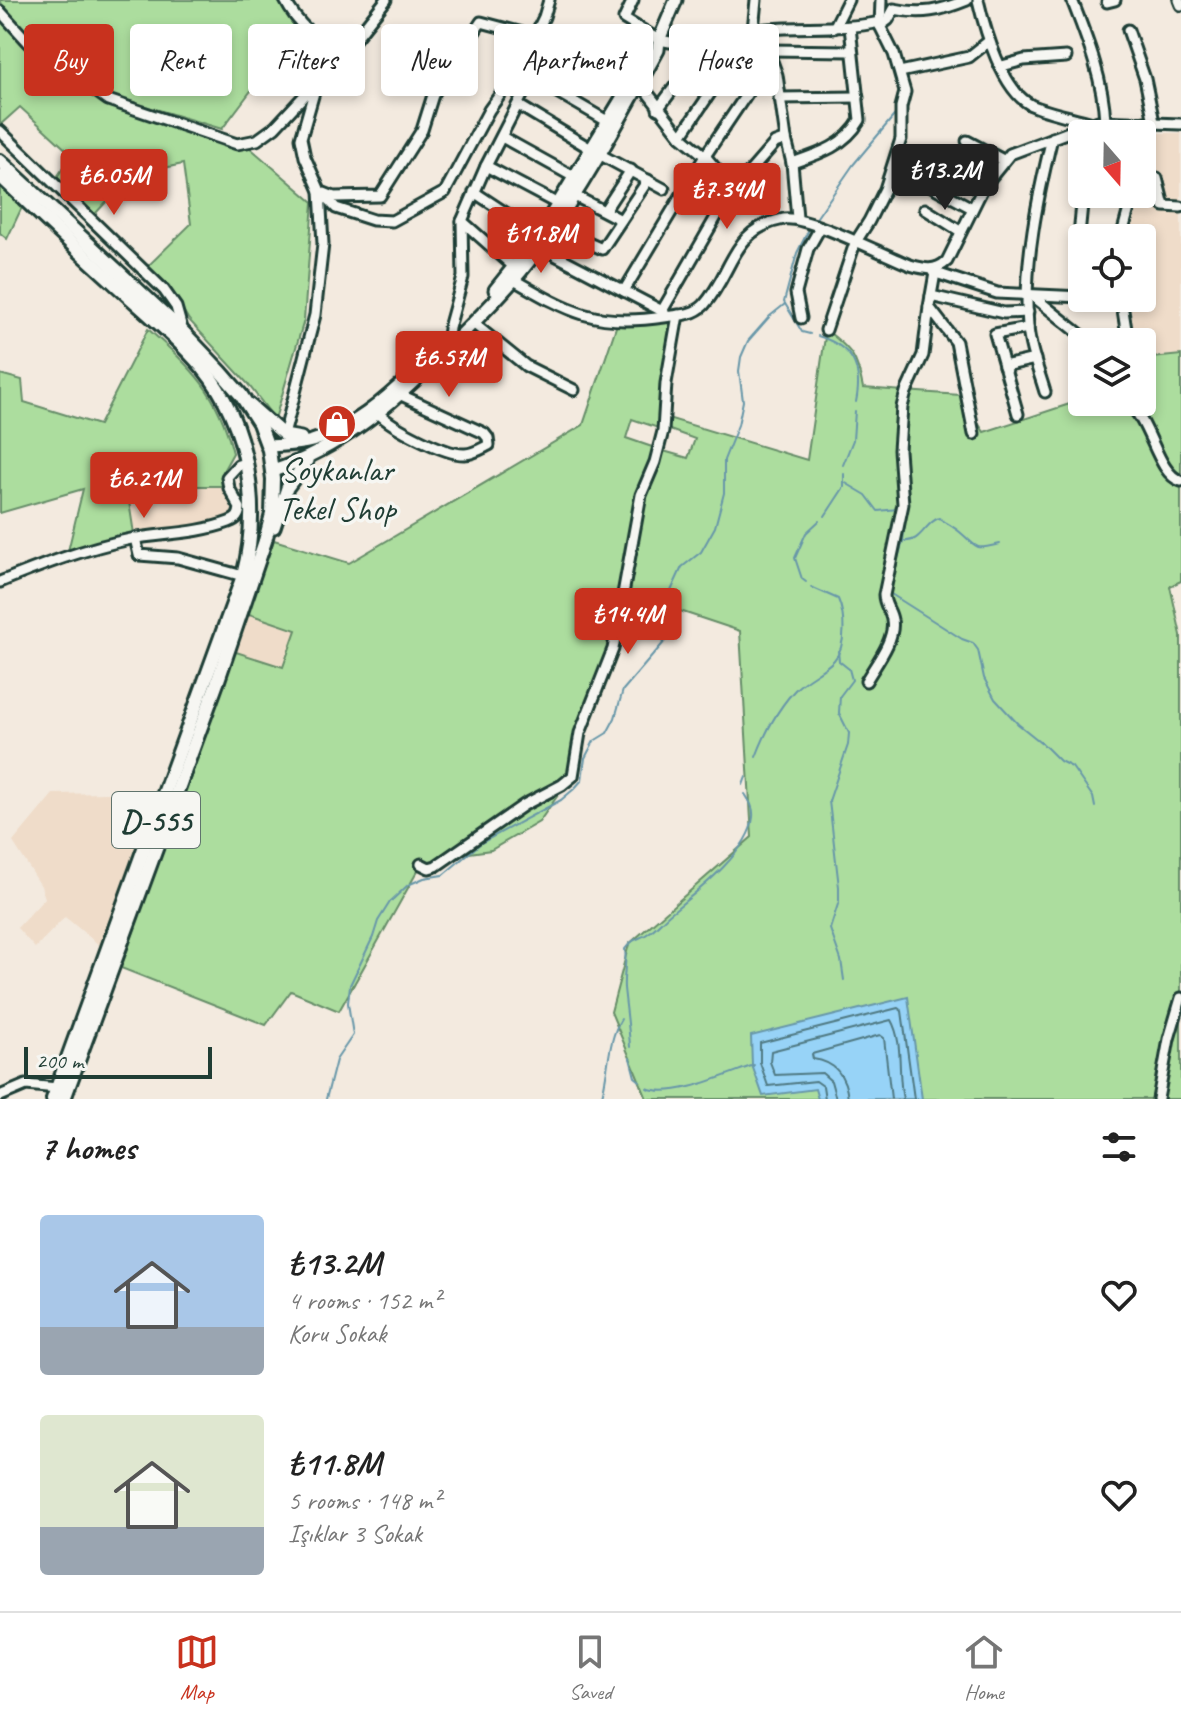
<!DOCTYPE html>
<meta charset="utf-8">
<style>
:root{--surface:#fff;--page:#f2f2f2;--text:#222;--muted:#767676;--line:#e0e0e0;--accent:#c8321e}
body{margin:0;font-family:Caveat,sans-serif;background:var(--page);color:var(--text);height:100vh;display:flex;flex-direction:column;font-size:30px;white-space:nowrap}
*{box-sizing:border-box;margin:0}
p{font-size:26px;color:var(--muted)}
.icon{flex:none;width:44px;height:44px;fill:none;stroke:currentColor;stroke-width:2;stroke-linecap:round;stroke-linejoin:round}
.map{position:relative;height:1099px;overflow:hidden}
.details{display:flex;flex-direction:column;background:var(--surface);flex:1}
.details>*{flex:none}
.banner{position:absolute;left:24px;top:24px;width:1134px;height:72px;display:flex;gap:16px}
.needle{width:52px;rotate:160deg}
.tools{position:absolute;left:1068px;top:120px;display:grid;gap:16px}
.tools a{display:grid;place-items:center;width:88px;height:88px;border-radius:8px;background:var(--surface);box-shadow:0 4px 12px #0003;font-size:40px}
.scale{position:absolute;left:24px;bottom:20px;width:188px;box-sizing:border-box;padding-left:8px;border:4px solid #1f3d34;border-top:0;font-size:22px;line-height:28px;white-space:nowrap;color:#1f3d34;-webkit-text-stroke:6px #f6f6f2;paint-order:stroke}
.price{position:absolute;translate:-50% -68px;padding:0 18px;border-radius:8px;background:var(--accent);color:#fff;font-size:26px;line-height:52px;filter:drop-shadow(0 2px 4px #0008)}
.price::after{content:'';position:absolute;left:50%;top:48px;width:24px;height:18px;margin-left:-12px;background:inherit;clip-path:polygon(0 0,100% 0,50% 100%)}
.price.on{background:#222;color:#fff}
ul{padding:0;list-style:none}
li{display:flex;align-items:center;gap:24px;height:200px;padding:0 40px}
li span{display:grid;place-items:center;flex:none;width:224px;height:160px;border-radius:8px;color:#555}
li>.icon{margin-inline-start:auto}
span .icon{width:96px;height:96px;fill:#fffc;stroke-width:1}
li b{font-size:34px}
h2{display:flex;justify-content:space-between;align-items:center;height:96px;padding:0 40px;font-size:34px}
.chip{padding:0 28px;border-radius:8px;background:var(--surface);box-shadow:0 4px 12px #0003;font-size:28px;line-height:72px}
.chip.on{background:var(--accent);color:#fff}
.tabs{display:flex;justify-content:space-around;align-items:center;height:112px;border-top:2px solid var(--line);background:var(--surface);font-size:22px;color:var(--muted)}
.tabs a{display:grid;justify-items:center;gap:4px}
.tabs .on{color:var(--accent)}
.map>svg:first-child{display:block}
.built{fill:#efdcc9}
.green{fill:#acdd9e;stroke:#668d69;stroke-width:2}
.water{fill:#97d3f7;stroke:#6797a9;stroke-width:2}
.lines{fill:none;stroke-linecap:round;stroke-linejoin:round}
.shore{stroke:#4f7982;stroke-width:2}
.stream{stroke:#6797a9;stroke-width:2}
.minor-casing{stroke:#1f3d34;stroke-width:15}
.major-casing{stroke:#1f3d34;stroke-width:17}
.highway-casing{stroke:#1f3d34;stroke-width:18}
.minor{stroke:#f6f6f2;stroke-width:9}
.major{stroke:#f6f6f2;stroke-width:11}
.highway{stroke:#f6f6f2;stroke-width:12}
.labels{text-anchor:middle;dominant-baseline:central;stroke-width:7;stroke-linejoin:round;paint-order:stroke}
.shield{fill:#f6f6f2;stroke:#60746d;stroke-width:2}
.shield-label{font-size:32px;font-weight:bold;fill:#1f3d34}
.poi-label{font-size:34px;fill:#1f3d34;stroke:#f6f6f2}
</style>
<div class="map">
<svg width="1181" height="1099" viewBox="0 0 1181 1099">
<rect width="100%" height="100%" fill="#f3eadf"/>
<filter id="ink" filterUnits="userSpaceOnUse"><feTurbulence type="fractalNoise" baseFrequency=".0125" numOctaves="2"/><feDisplacementMap in="SourceGraphic" scale="16" xChannelSelector="R" yChannelSelector="G"/><feConvolveMatrix kernelMatrix="1 2 1 2 8 2 1 2 1" color-interpolation-filters="sRGB"/></filter>
<g filter="url(#ink)">
<g class="built">
<polygon points="1145,133 1181,133 1181,355 1142,359 1142,342 1135,342 1134,338 1130,298 1142,298 1142,238 1126,238 1138,194 1142,194 1142,154"/>
<polygon points="132,459 161,462 165,486 224,486 236,511 232,516 202,526 134,534 128,495"/>
<polygon points="246,613 296,630 283,668 233,651"/>
<polygon points="161,792 104,949 65,917 35,948 17,928 45,898 41,886 13,842 53,794"/>
</g>
<g class="green">
<polygon points="0,0 281,0 299,27 222,129 112,96 33,39 6,13"/>
<polygon points="0,17 106,103 238,149 248,146 313,202 304,320 275,419 247,383 189,320 170,289 148,266 191,224 183,164 131,175 95,214 57,177 72,155 20,107 0,125"/>
<polygon points="0,181 24,203 7,239 0,233"/>
<polygon points="673,320 661,429 632,419 626,438 655,448 611,649 571,773 563,782 435,864 422,863 339,1011 291,991 266,1025 121,968 233,651 283,667 296,630 246,613 274,540 349,563 583,425 617,324"/>
<path d="M148,329C193,369 218,392 233,453L223,471L224,486H165L161,462L132,459L128,495L134,534L68,551L83,489L0,513V374L22,380L24,402L99,425Z"/>
<path d="M826,330C852,350 857,356 863,388L960,395L984,432L1082,400V402H1142V359L1181,355V581L1170,586L1181,635V1099H647L611,1012L629,944L752,837L740,631L626,593L644,496L660,450L688,458L695,439L667,429L668,418L807,460Z"/>
<polygon points="563,788 539,822 491,850 462,854 525,808"/>
</g>
<polygon class="water" points="908,997 922,1099 818,1099 815,1089 763,1096 752,1065 751,1036"/>
<g class="lines">
<g class="shore">
<polyline points="825,1099 823,1086 816,1081 768,1086 760,1063 760,1043 898,1008 902,1011 914,1099"/>
<path d="M836,1099L831,1081L822,1073L775,1075L770,1062L771,1051L891,1020C904,1043 897,1074 903,1099"/>
<path d="M848,1099C846,1076 836,1062 813,1059L812,1054L880,1035L884,1038L891,1099"/>
</g>
<g class="stream">
<polyline points="815,220 853,165 898,111"/>
<polyline points="809,229 797,253 784,302 802,332 810,334"/>
<path d="M818,336C853,347 863,367 856,402"/>
<polyline points="843,465 853,440 855,411"/>
<polyline points="844,482 866,495 878,511 898,509"/>
<polyline points="825,516 844,487 844,474"/>
<path d="M903,541C922,543 924,523 939,518C946,523 954,527 961,533C980,549 973,550 1000,544"/>
<polyline points="892,579 903,541 906,514"/>
<polyline points="806,582 802,579 795,558 806,533 819,521"/>
<polyline points="889,589 891,594 962,639 973,643 978,650 984,678 995,699 1018,724 1043,744 1060,761 1072,767 1093,797 1095,807"/>
<polyline points="838,651 839,661 849,669 852,680 840,696 839,713 849,733 848,745 829,801 839,887 839,901 830,929 841,960 844,980"/>
<path d="M756,757C765,733 777,710 794,691C805,678 823,672 834,660C847,646 845,615 838,599L811,587"/>
<polyline points="743,785 746,777"/>
<path d="M630,1047C629,1027 626,1008 624,988C623,974 627,963 625,949C636,935 639,941 650,932C658,926 665,917 673,911C698,891 750,851 753,817C754,808 750,802 745,794"/>
<polyline points="630,1058 635,1077 640,1081"/>
<path d="M647,1088C673,1099 728,1074 754,1065"/>
<polyline points="326,1099 336,1060 353,1035 348,1003 350,985 373,937 378,921 390,902 408,885 424,878 443,875 481,843 561,800 574,789 582,780 585,758 594,741 607,733 615,718 623,690 666,640 671,591 682,567 701,552 715,527 724,493 724,460 738,425 743,401 739,371 741,357 748,341 770,316 785,304"/>
<path d="M601,1099C609,1073 607,1042 621,1019"/>
</g>
<g class="minor-casing">
<g id="minor">
<path d="M285,0C298,26 318,42 343,54"/>
<path d="M633,0L624,19L659,40L670,42C703,38 735,31 768,29C806,26 843,30 880,22V26L888,20L894,9C922,15 940,11 967,0"/>
<polyline points="756,0 753,30 768,50 777,75 786,139 792,163 797,218"/>
<path d="M978,0C985,30 1002,90 1031,105C1049,113 1073,117 1092,123"/>
<path d="M1072,0C1087,39 1103,78 1105,121"/>
<polyline points="1179,0 1181,5"/>
<polyline points="1107,2 1115,0"/>
<polyline points="0,11 30,44 108,100 237,144 257,140 275,127 343,54 386,0"/>
<polyline points="834,28 848,0"/>
<polyline points="1128,30 1145,79 1154,122"/>
<polyline points="768,50 851,51"/>
<polyline points="1002,66 1024,60 1066,57"/>
<polyline points="900,72 969,57 989,41"/>
<polyline points="640,83 681,136 705,156 734,190"/>
<polyline points="779,98 858,97"/>
<polyline points="518,105 591,149"/>
<polyline points="658,109 715,33"/>
<polyline points="0,131 164,290 176,307 183,332"/>
<polyline points="681,136 753,30"/>
<polyline points="502,137 574,177"/>
<polyline points="1142,137 1144,122"/>
<polyline points="967,141 1003,160"/>
<polyline points="599,154 664,189"/>
<path d="M792,163C819,154 845,146 860,120L850,27"/>
<polyline points="486,166 558,204"/>
<polyline points="946,166 984,186"/>
<polyline points="1157,178 1164,206 1181,207"/>
<polyline points="933,187 972,208"/>
<polyline points="320,191 336,208 373,220 392,221 445,192 489,110 518,70 544,17 549,0"/>
<polyline points="474,192 539,235"/>
<polyline points="324,193 334,197 380,196 422,130 433,95 481,22 534,36"/>
<polyline points="1086,194 1132,201"/>
<polyline points="573,195 621,220"/>
<polyline points="925,209 960,231"/>
<polyline points="605,210 631,170"/>
<polyline points="462,221 514,267"/>
<polyline points="553,227 602,249 648,180"/>
<polyline points="1079,235 1083,194"/>
<polyline points="1121,238 1133,194"/>
<polyline points="540,247 664,312"/>
<polyline points="933,272 997,293 1082,297"/>
<polyline points="935,273 929,307 956,342 974,434"/>
<path d="M514,280C571,313 596,327 664,317C678,315 693,316 704,305C734,271 731,229 784,219C806,215 884,255 910,265C924,269 935,272 947,261L984,186L1010,154L1098,121L1181,124"/>
<polyline points="624,291 705,156 771,58"/>
<polyline points="931,296 1004,313 1028,312"/>
<polyline points="1034,297 1090,342"/>
<polyline points="1121,298 1128,342"/>
<polyline points="662,311 727,198 775,143 786,139"/>
<polyline points="801,318 796,293 808,249 820,228"/>
<polyline points="473,323 526,366 574,390"/>
<polyline points="826,330 855,243 869,221 885,189 901,139 901,107 905,92 894,54 880,26 881,0"/>
<polyline points="448,338 449,328 463,277 462,221 486,166 527,86 533,81 540,82 607,121"/>
<polyline points="1004,366 1035,359"/>
<path d="M1045,392C1039,371 1029,348 1028,326C1023,267 1038,195 1052,138"/>
<path d="M1127,402C1151,421 1157,474 1181,481"/>
<path d="M378,413C392,427 445,455 465,454C473,454 481,449 489,445L488,438L484,433L401,395"/>
<polyline points="1018,414 995,334 1028,328"/>
<polyline points="284,435 315,315 323,244 320,191 305,157 301,138 315,89"/>
<polyline points="135,538 139,555 178,558 243,576"/>
<path d="M0,582C42,565 86,548 131,539C164,533 197,534 229,522C237,519 239,516 240,508L229,488L227,477L238,465L245,463"/>
<path d="M866,681C875,665 896,639 892,620C891,611 884,605 884,595L903,504L899,450L902,407L906,392L923,355L929,307"/>
<polyline points="421,864 429,868 436,866 524,805 562,785 573,776 580,733 613,649 641,495 655,462 663,431 666,383 678,315"/>
<polyline points="0,1096 26,1085 57,1088"/>
<polyline points="1158,1099 1169,1039 1181,998"/>
</g>
</g>
<g class="major-casing">
<g id="major">
<polyline points="495,290 539,235 645,60"/>
<polyline points="250,405 284,435 301,438"/>
<path d="M268,446C282,445 298,445 312,441C351,430 385,400 413,373"/>
<path d="M273,471C341,448 391,405 441,355C475,321 511,287 539,248C584,186 621,117 658,50L659,40L676,0"/>
<polyline points="274,527 287,488 307,461"/>
</g>
</g>
<g class="highway-casing">
<g id="highway">
<polyline points="0,161 183,332 221,372 241,395 259,423 269,450 273,479 272,514 265,541 217,683 64,1099"/>
<path d="M0,176C37,211 73,246 111,280C142,309 176,336 203,368C249,424 261,508 243,576L53,1099"/>
</g>
</g>
<use href="#minor" class="minor"/>
<use href="#major" class="major"/>
<use href="#highway" class="highway"/>
</g>
</g>
<defs>
<g id="shop-disc" transform="scale(2)"><circle r="9.5" fill="#c8321e" stroke="#f6f6f2"/><path d="M-5-2.5h2.3a2.7 3.5 0 0 1 5.4 0H5L5.5 6h-11ZM-1.5-2.5h3a1.5 2.3 0 0 0-3 0Z" fill="#fff"/></g>
</defs>
<g fill-rule="evenodd">
<use href="#shop-disc" x="337" y="424"/>
</g>
<g class="labels">
<rect class="shield" x="112" y="792" width="88" height="56" rx="6"/>
<g class="shield-label">
<text x="156" y="820">D-555</text>
</g>
<g class="poi-label">
<text x="337" y="469">Soykanlar<tspan x="337" dy="39">Tekel Shop</tspan></text>
</g>
</g>
</svg>
<div class="tools">
<a><svg class="needle" viewBox="-14 -14 28 28"><path d="M0-13l5 13h-10z" fill="#e53935"/><path d="M0 13l5-13h-10z" fill="#767676"/></svg></a>
<a><svg class="icon" aria-label="locate" viewBox="0 0 24 24"><circle cx="12" cy="12" r="6"/><path d="M12 2v4M12 18v4M2 12h4M18 12h4"/></svg></a>
<a><svg class="icon" aria-label="layers" viewBox="0 0 24 24"><path d="M12 4l9 5-9 5-9-5zM3 14l9 5 9-5"/></svg></a>
</div>
<div class="scale">200 m</div>
<b class="price on" style="left:945px;top:212px">₺13.2M</b>
<b class="price" style="left:114px;top:217px">₺6.05M</b>
<b class="price" style="left:727px;top:231px">₺7.34M</b>
<b class="price" style="left:541px;top:275px">₺11.8M</b>
<b class="price" style="left:449px;top:399px">₺6.57M</b>
<b class="price" style="left:144px;top:520px">₺6.21M</b>
<b class="price" style="left:628px;top:656px">₺14.4M</b>
<div class="banner">
<a class="chip on">Buy</a>
<a class="chip">Rent</a>
<a class="chip">Filters</a>
<a class="chip">New</a>
<a class="chip">Apartment</a>
<a class="chip">House</a>
</div>
</div>
<section class="details">
<h2>7 homes<svg class="icon" aria-label="filters" viewBox="0 0 24 24"><path d="M4 7h16M4 17h16"/><circle cx="9" cy="7" r="2"/><circle cx="15" cy="17" r="2"/></svg></h2>
<ul>
<li><span style="background:linear-gradient(#a9c7e8 70%,#9aa5b1 0)"><svg class="icon" aria-label="home" viewBox="0 0 24 24"><path d="M3 11l9-7 9 7M6 9v11h12V9"/></svg></span><div><b>₺13.2M</b><p>4 rooms · 152 m²</p><p>Koru Sokak</p></div><svg class="icon" aria-label="heart" viewBox="0 0 24 24"><path d="M12 20l-8-8c-3-5 5-10 8-4 3-6 11-1 8 4z"/></svg></li>
<li><span style="background:linear-gradient(#dfe7d0 70%,#9aa5b1 0)"><svg class="icon" aria-label="home" viewBox="0 0 24 24"><path d="M3 11l9-7 9 7M6 9v11h12V9"/></svg></span><div><b>₺11.8M</b><p>5 rooms · 148 m²</p><p>Işıklar 3 Sokak</p></div><svg class="icon" aria-label="heart" viewBox="0 0 24 24"><path d="M12 20l-8-8c-3-5 5-10 8-4 3-6 11-1 8 4z"/></svg></li>
</ul>
</section>
<nav class="tabs">
<a class="on"><svg class="icon" aria-label="map" viewBox="0 0 24 24"><path d="M3 6l6-2 6 2 6-2v14l-6 2-6-2-6 2zM9 4v14M15 6v14"/></svg>Map</a>
<a><svg class="icon" aria-label="saved" viewBox="0 0 24 24"><path d="M7 4h10v16l-5-4-5 4z"/></svg>Saved</a>
<a><svg class="icon" aria-label="home" viewBox="0 0 24 24"><path d="M3 11l9-7 9 7M6 9v11h12V9"/></svg>Home</a>
</nav>
